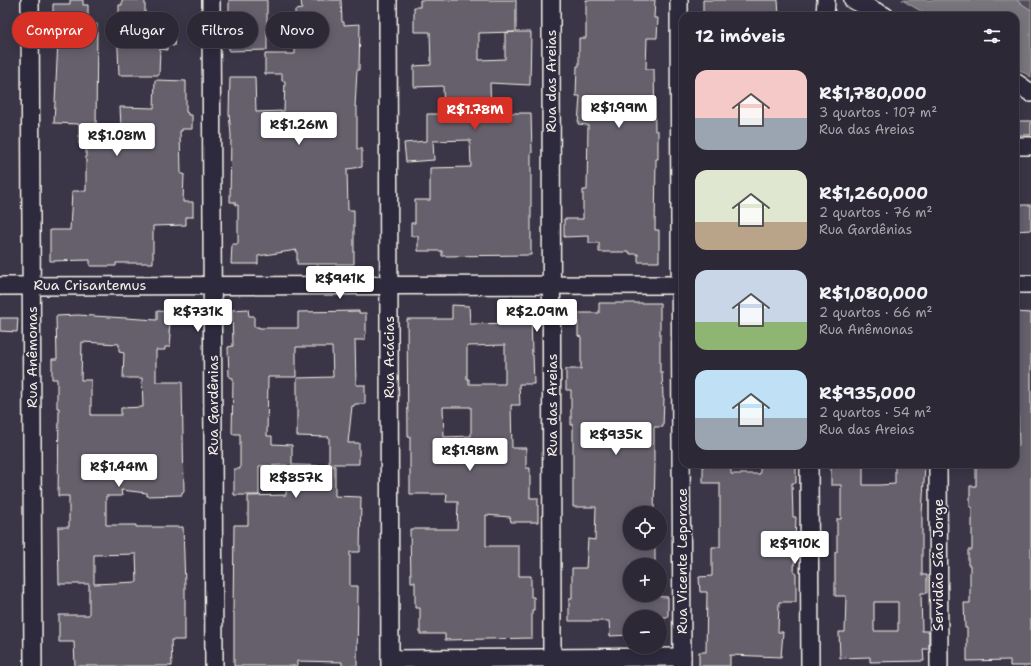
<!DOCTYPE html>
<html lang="pt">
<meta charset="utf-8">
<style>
:root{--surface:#2c2835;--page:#383441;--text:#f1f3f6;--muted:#a6a6ad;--line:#484450;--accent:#d93025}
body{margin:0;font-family:"Shantell Sans",sans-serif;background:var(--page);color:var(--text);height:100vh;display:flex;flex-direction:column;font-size:15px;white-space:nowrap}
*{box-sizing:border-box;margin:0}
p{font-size:13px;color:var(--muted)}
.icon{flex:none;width:22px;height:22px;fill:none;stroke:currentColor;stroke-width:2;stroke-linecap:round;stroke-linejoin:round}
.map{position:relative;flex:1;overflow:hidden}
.sheet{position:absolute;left:679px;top:12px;width:340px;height:456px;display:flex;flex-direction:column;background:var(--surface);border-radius:12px;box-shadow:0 2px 10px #0003,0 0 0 1px var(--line)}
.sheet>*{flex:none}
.guide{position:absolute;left:12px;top:12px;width:380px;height:36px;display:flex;gap:8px}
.tools{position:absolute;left:623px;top:506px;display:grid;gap:8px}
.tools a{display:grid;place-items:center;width:44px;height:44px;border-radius:50%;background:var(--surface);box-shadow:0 2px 10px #0003,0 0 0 1px var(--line);font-size:20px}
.price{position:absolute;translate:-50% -34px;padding:0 9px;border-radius:4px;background:#fff;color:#222;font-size:13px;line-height:26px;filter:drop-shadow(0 1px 2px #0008)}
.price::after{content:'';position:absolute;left:50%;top:24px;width:12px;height:9px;margin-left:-6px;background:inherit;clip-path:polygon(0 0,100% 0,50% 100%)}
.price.current{background:var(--accent);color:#fff}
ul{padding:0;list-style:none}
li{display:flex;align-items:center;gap:12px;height:100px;padding:0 16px}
li span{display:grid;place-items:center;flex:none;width:112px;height:80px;border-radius:12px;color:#555}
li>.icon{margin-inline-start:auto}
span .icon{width:48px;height:48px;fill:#fffc;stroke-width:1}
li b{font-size:17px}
h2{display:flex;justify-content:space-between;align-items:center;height:48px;padding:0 16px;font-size:17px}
.chip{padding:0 14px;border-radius:18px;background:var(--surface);box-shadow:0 2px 10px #0003,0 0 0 1px var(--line);font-size:14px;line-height:36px}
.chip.current{background:var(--accent);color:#fff}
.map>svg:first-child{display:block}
.green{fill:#534e5c;stroke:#a4a0a2}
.water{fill:#78747b;stroke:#aaa6a7}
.building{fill:#65616c;stroke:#f4f1e8;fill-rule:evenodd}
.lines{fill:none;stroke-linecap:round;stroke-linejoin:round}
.street-casing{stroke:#f4f1e8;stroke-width:20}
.street{stroke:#2f2a3d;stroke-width:17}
.labels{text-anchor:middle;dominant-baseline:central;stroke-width:3.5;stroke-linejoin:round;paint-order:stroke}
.street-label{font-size:14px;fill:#f4f1e8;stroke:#2f2a3d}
</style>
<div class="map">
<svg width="1031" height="666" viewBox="0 0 1031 666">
<rect width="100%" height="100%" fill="#3b3647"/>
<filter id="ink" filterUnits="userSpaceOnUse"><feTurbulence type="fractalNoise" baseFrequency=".025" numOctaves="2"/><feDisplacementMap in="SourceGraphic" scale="8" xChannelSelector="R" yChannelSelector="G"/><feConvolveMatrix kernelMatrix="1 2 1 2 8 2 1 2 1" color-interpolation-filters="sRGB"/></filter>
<g filter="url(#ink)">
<polygon class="green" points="1016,0 1031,0 1031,10"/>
<polygon class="water" points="902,0 1016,0 1031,10 1031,77 1015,67 1015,16 929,16"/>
<g class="building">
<polygon points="70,0 83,0 83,5 88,5 88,24 97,24 96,127 121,126 120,107 154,108 155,80 186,81 186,112 188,113 188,115 192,115 192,129 182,129 182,131 180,131 181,174 184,174 183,202 193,202 193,217 186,217 186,225 153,226 153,263 116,263 116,266 90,266 90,260 50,261 50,230 70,230 72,191 86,191 86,144 79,144 79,124 54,123 59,20 53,20 53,4 70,4"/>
<polygon points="122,0 145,0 145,26 176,27 174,46 167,45 167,50 160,49 159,75 119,75 117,24 119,24 119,5 122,5"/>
<polygon points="229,0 267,0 267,50 229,51"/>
<polygon points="301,0 341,0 342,22 344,22 344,25 360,24 359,70 357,70 355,107 357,107 357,149 362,149 362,167 347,169 348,210 354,210 354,264 297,264 297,250 258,256 258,264 231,264 232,244 238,244 238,205 235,205 235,202 230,202 231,135 229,113 230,77 255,77 256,112 284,111 285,81 282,81 282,74 265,74 265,54 295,54 295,10 302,9"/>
<path d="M420,0H516V32H531L530,85L490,83L491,113H531L532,153H531V255L442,256V251H418V236H411V223H415V200H430V168L471,167L470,140L433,141L434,160L406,162L404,143L427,141V114H444L443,86L414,87V66L431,65L430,32H414V7H420ZM515,32L505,33V59L479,60V33Z"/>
<polygon points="586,0 655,0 654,18 658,18 657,38 647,38 646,69 654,69 655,131 658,131 658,159 656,159 655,230 659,230 659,262 638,262 638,254 630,254 630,252 599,252 599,243 589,243 589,236 564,237 564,219 583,219 583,190 587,190 588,125 578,124 580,96 576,96 577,66 579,66 579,38 586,38"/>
<polygon points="703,0 778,0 779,16 703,16"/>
<rect x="1018" y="121" width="13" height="14"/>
<polygon points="1015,205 1031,205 1031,230 1015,231"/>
<polygon points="599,303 660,303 660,372 662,372 663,398 664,398 663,427 654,427 654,463 655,463 654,513 630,513 630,543 655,543 655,564 630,564 630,595 668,597 668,617 630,617 630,635 610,636 609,621 569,621 569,599 572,599 572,568 586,568 588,539 595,540 596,507 573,507 573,425 571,425 571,390 566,390 566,369 581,369 581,337 578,336 578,313 599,313"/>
<path d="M452,305L469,306L470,324L514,323L513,309H531L532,355H533L534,384H519L520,405H511L512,448H526V468H530V498H538V522H511L510,517L486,515V546H519V576H531V597H534V610H532V638L445,640V634H420V608H415V582H411L410,529H457L458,502H446L447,494H410V437H408L407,319H452ZM505,345V384H469V379H467V346ZM443,407H471V436L444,437Z"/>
<polygon points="248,309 249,316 254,316 254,327 259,327 259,328 298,328 298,312 359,311 359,313 366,313 366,334 365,334 365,340 355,340 356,385 365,385 365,404 355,404 354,406 352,406 348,443 359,443 359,464 329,464 329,437 297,436 297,378 333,377 332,347 296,347 296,377 268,377 267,436 272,436 272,444 292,445 292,465 335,466 335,496 361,497 360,552 350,552 350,586 358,586 357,666 342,666 342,662 297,661 297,666 234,666 234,612 233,612 234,525 248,525 248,496 286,495 287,465 259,466 259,495 234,495 234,469 240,469 240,434 232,434 233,378 229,377 228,347 233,346 232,310"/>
<path d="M157,311L171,312L169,334H171L170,347H165V350H156V382H182L184,492H182V495L147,496V493L121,490L122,496H106V525H136V527H183L185,585V640H171L172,666H75L74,642H59V615H89V584H59L58,527H69V496H58L59,408H57V379H52V359H57L56,316L78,315L157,320ZM82,342L119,344V352L124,353L123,378H142L143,407L121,408V415H91V380H81ZM136,554L137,582L94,584V555Z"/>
<polygon points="1015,312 1031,313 1031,666 1010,666 1010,660 967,661 967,628 965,628 964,603 970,603 970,565 968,565 968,550 972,550 972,507 970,507 970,486 976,486 976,464 1015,464 1015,446 1019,446 1017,374 1015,374"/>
<polygon points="0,318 18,318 17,332 0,331"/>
<polygon points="703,464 731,465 731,474 760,474 760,464 796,464 796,483 792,483 793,517 796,517 794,573 796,573 796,602 779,602 778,632 783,632 781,657 730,655 730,666 699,666 699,652 706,652 707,592 700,592 699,577 712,576 712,547 720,547 720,483 703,483"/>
<path d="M831,464H863V485H880L895,484V464H925L922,514V575H927V593H921L922,631H929V649H923L924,661L870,662V657L840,658L839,632H845L846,596H835V552H837V519H841V485H831ZM874,602H898V631H874Z"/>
</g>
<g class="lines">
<g class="street-casing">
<g id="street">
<polyline points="30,0 33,666"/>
<polyline points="211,0 214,666"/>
<polyline points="388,0 390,666"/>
<polyline points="551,0 552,666"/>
<polyline points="679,0 682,666"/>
<polyline points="853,0 885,16"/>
<polyline points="825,16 826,0"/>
<polyline points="1015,82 1031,93"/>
<polyline points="1015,146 1031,146"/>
<polyline points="1015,284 1031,284"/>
<polyline points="0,286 683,285"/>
<polyline points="809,464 810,666"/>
<polyline points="938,464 939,666"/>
<polyline points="390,659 682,657"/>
</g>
</g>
<use href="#street" class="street"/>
</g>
</g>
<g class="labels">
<g class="street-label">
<text transform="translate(551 81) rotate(-90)">Rua das Areias</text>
<text x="90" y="285">Rua Crisantemus</text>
<text transform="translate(32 357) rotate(-90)">Rua Anêmonas</text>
<text transform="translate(389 357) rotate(-90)">Rua Acácias</text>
<text transform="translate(213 405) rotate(-90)">Rua Gardênias</text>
<text transform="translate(552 405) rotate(-90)">Rua das Areias</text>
<text transform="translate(682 561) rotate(-90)">Rua Vicente Leporace</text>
<text transform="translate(938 565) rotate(-90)">Servidão São Jorge</text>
</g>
</g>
</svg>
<div class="tools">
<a><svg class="icon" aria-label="locate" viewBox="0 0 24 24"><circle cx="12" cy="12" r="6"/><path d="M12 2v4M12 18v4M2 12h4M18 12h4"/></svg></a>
<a>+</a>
<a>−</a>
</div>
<b class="price" style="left:619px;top:129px">R$1.99M</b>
<b class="price current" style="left:475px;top:131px">R$1.78M</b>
<b class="price" style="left:299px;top:146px">R$1.26M</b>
<b class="price" style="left:117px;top:157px">R$1.08M</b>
<b class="price" style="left:340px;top:300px">R$941K</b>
<b class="price" style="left:198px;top:333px">R$731K</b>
<b class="price" style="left:537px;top:333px">R$2.09M</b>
<b class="price" style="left:616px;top:456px">R$935K</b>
<b class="price" style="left:470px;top:472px">R$1.98M</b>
<b class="price" style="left:119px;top:488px">R$1.44M</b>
<b class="price" style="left:296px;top:499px">R$857K</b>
<b class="price" style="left:795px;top:565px">R$910K</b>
<div class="guide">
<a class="chip current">Comprar</a>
<a class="chip">Alugar</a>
<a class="chip">Filtros</a>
<a class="chip">Novo</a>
</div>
<section class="sheet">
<h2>12 imóveis<svg class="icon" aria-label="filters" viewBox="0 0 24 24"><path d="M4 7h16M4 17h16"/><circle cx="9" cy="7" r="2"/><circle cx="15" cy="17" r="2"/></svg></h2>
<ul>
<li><span style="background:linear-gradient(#f6c9c9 60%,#9aa5b1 0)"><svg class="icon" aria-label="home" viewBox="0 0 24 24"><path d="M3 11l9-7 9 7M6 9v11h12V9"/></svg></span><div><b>R$1,780,000</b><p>3 quartos · 107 m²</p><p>Rua das Areias</p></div></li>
<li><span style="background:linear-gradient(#dfe7d0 65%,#b9a48a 0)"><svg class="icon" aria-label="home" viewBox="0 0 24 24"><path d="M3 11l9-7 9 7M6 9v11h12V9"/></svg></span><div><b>R$1,260,000</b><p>2 quartos · 76 m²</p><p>Rua Gardênias</p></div></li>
<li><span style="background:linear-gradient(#c9d6e8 65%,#8fb573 0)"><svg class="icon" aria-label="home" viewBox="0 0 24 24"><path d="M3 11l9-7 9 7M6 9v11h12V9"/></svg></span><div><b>R$1,080,000</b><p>2 quartos · 66 m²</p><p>Rua Anêmonas</p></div></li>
<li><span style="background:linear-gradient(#bfe0f5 60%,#9aa5b1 0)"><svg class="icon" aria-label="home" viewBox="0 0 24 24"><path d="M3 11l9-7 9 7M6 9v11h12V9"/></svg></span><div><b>R$935,000</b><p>2 quartos · 54 m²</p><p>Rua das Areias</p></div></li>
</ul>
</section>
</div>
